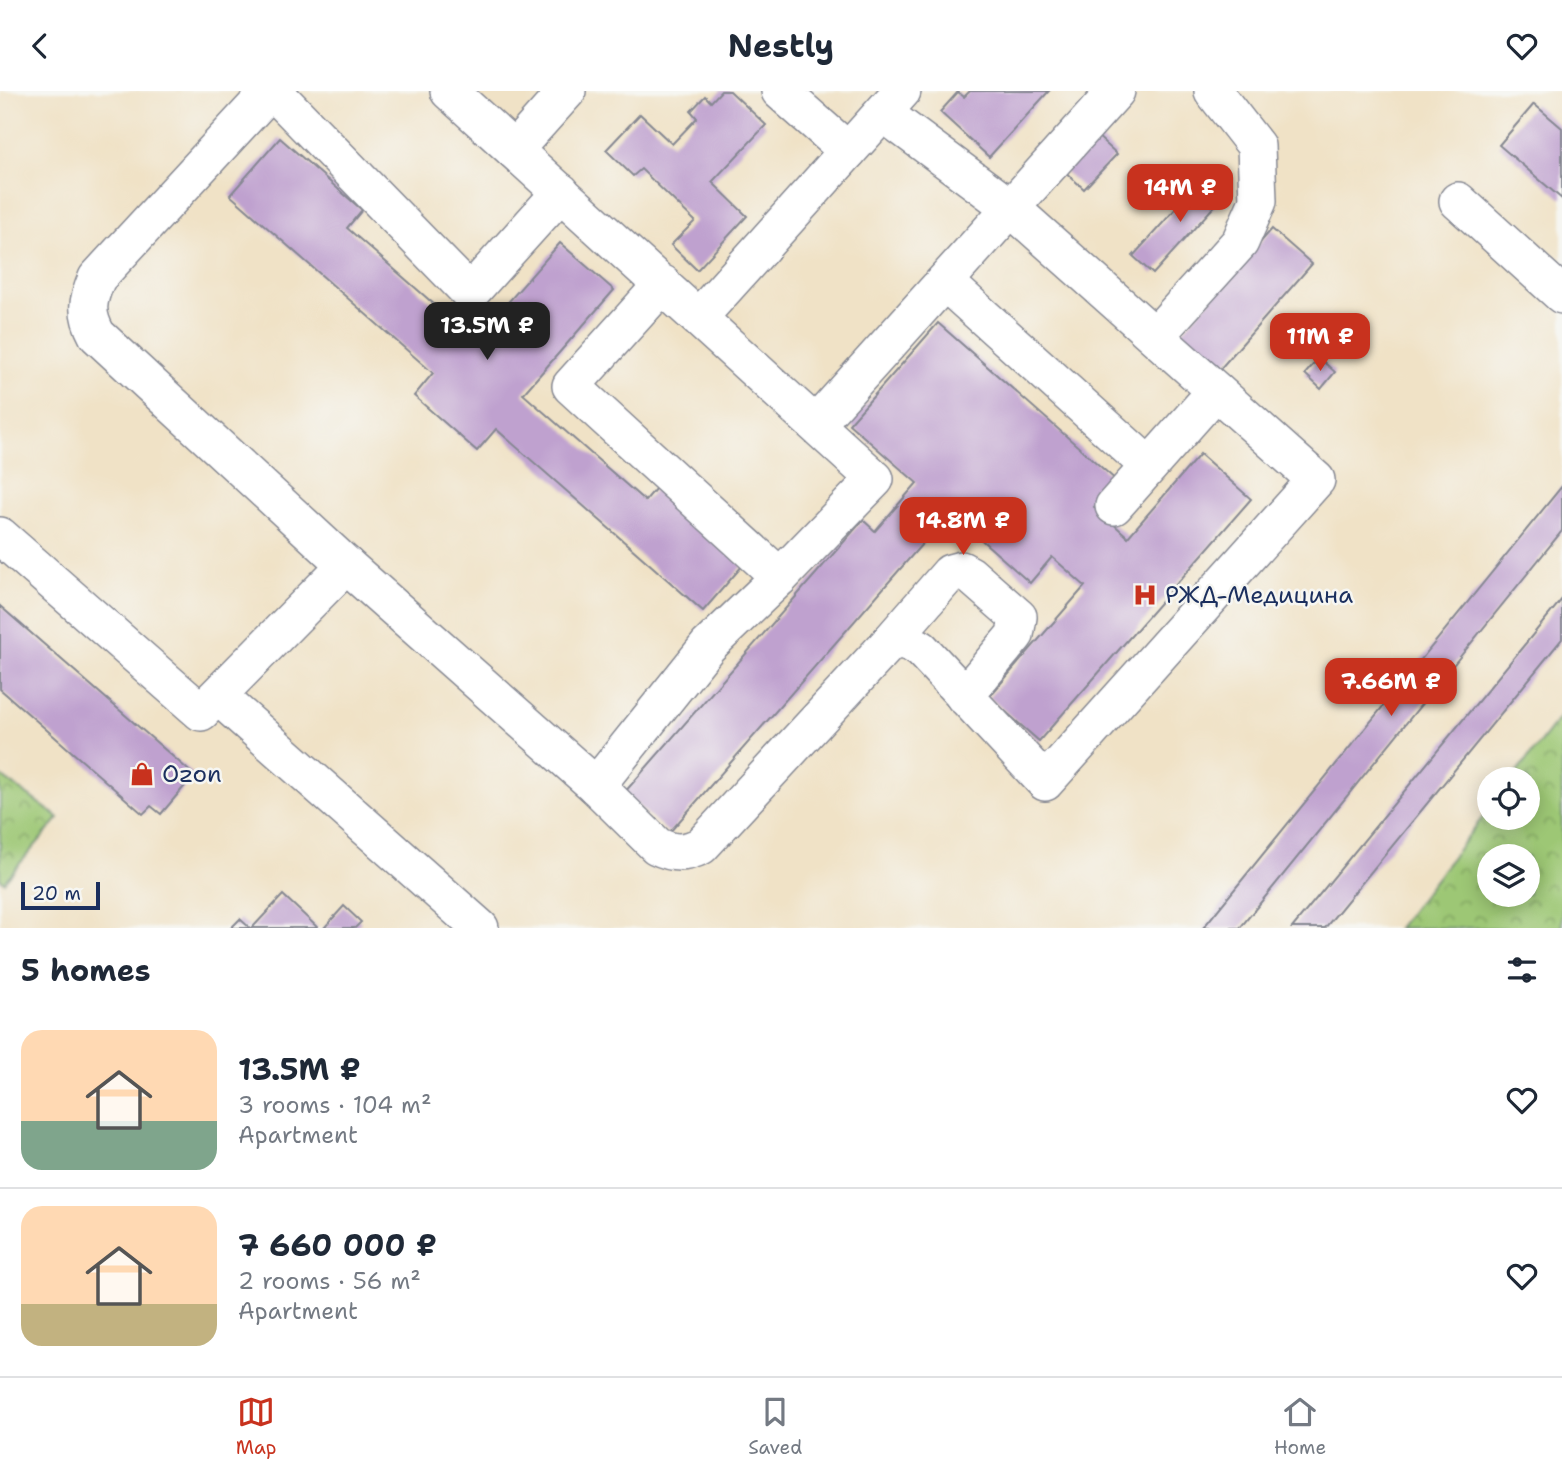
<!DOCTYPE html>
<meta charset="utf-8">
<style>
:root{--surface:#fff;--page:#f2f2f3;--text:#1f2937;--muted:#747a83;--line:#e0e1e3;--accent:#c8321e}
body{margin:0;font-family:"Shantell Sans",sans-serif;background:var(--page);color:var(--text);height:100vh;display:flex;flex-direction:column;font-size:26px;white-space:nowrap}
*{box-sizing:border-box;margin:0}
p{font-size:23px;color:var(--muted)}
.icon{flex:none;width:38px;height:38px;fill:none;stroke:currentColor;stroke-width:2;stroke-linecap:round;stroke-linejoin:round}
.map{position:relative;height:837px;overflow:hidden}
.drawer{display:flex;flex-direction:column;background:var(--surface);flex:1}
.drawer>*{flex:none}
.buttons{position:absolute;left:1477px;top:676px;display:grid;gap:14px}
.buttons a{display:grid;place-items:center;width:63px;height:63px;border-radius:50%;background:var(--surface);box-shadow:0 4px 18px #0003;font-size:35px}
.scale{position:absolute;left:21px;bottom:18px;width:79px;box-sizing:border-box;padding-left:7px;border:4px solid #1b2f5e;border-top:0;font-size:19px;line-height:24px;white-space:nowrap;color:#1b2f5e;-webkit-text-stroke:5px #f6f6f2;paint-order:stroke}
.price{position:absolute;translate:-50% -60px;padding:0 16px;border-radius:14px;background:var(--accent);color:#fff;font-size:23px;line-height:46px;filter:drop-shadow(0 2px 4px #0008)}
.price::after{content:'';position:absolute;left:50%;top:42px;width:21px;height:16px;margin-left:-10px;background:inherit;clip-path:polygon(0 0,100% 0,50% 100%)}
.price.current{background:#222;color:#fff}
ul{padding:0;list-style:none}
li{display:flex;align-items:center;gap:21px;height:175px;padding:0 21px}
li+li{border-top:2px solid var(--line)}
li span{display:grid;place-items:center;flex:none;width:196px;height:140px;border-radius:21px;color:#555}
li>.icon{margin-inline-start:auto}
span .icon{width:84px;height:84px;fill:#fffc;stroke-width:1}
li b{font-size:30px}
h2{display:flex;justify-content:space-between;align-items:center;height:84px;padding:0 21px;font-size:30px}
header{display:flex;justify-content:space-between;align-items:center;height:91px;padding:0 21px;background:var(--surface);font-size:32px;font-weight:700}
.menu{display:flex;justify-content:space-around;align-items:center;height:98px;border-top:2px solid var(--line);background:var(--surface);font-size:19px;color:var(--muted)}
.menu a{display:grid;justify-items:center;gap:4px}
.menu .current{color:var(--accent)}
.map>svg:first-child{display:block}
.park{fill:url(#park-crowns);stroke:#5c7b69;stroke-width:2;fill-rule:evenodd}
.building{fill:#bfa1cf}
.lines{fill:none;stroke-linecap:round;stroke-linejoin:round}
.minor-casing{stroke:#868892;stroke-width:40}
.minor{stroke:#fff;stroke-width:37}
.labels{text-anchor:middle;dominant-baseline:central;stroke-width:5;stroke-linejoin:round;paint-order:stroke}
.poi-label{font-size:24px;fill:#1b2f5e;stroke:#f6f6f2;text-anchor:start}
</style>
<header><svg class="icon" aria-label="back" viewBox="0 0 24 24"><path d="M15 5l-7 7 7 7"/></svg>Nestly<svg class="icon" aria-label="heart" viewBox="0 0 24 24"><path d="M12 20l-8-8c-3-5 5-10 8-4 3-6 11-1 8 4z"/></svg></header>
<div class="map">
<svg width="1562" height="837" viewBox="0 0 1562 837">
<defs>
<pattern id="park-crowns" width="20" height="18" patternUnits="userSpaceOnUse" patternTransform="scale(1.75)"><rect width="20" height="18" fill="#9dc774"/><path d="M2 6a3 3 0 1 1 6 0M12 15a3 3 0 1 1 6 0" fill="none" stroke="#7fa262"/></pattern>
</defs>
<rect width="100%" height="100%" fill="#f6f6f2"/>
<filter id="ink" filterUnits="userSpaceOnUse"><feTurbulence type="fractalNoise" baseFrequency=".0143" numOctaves="2"/><feDisplacementMap in="SourceGraphic" scale="14" xChannelSelector="R" yChannelSelector="G"/><feConvolveMatrix kernelMatrix="1 2 1 2 8 2 1 2 1" color-interpolation-filters="sRGB"/></filter>
<filter id="wash" filterUnits="userSpaceOnUse"><feTurbulence type="fractalNoise" baseFrequency=".00686" numOctaves="4" result="noise"/><feDisplacementMap in="SourceGraphic" scale="28" xChannelSelector="R" yChannelSelector="G"/><feGaussianBlur stdDeviation="1.57" result="paint"/><feColorMatrix in="noise" values="0 0 0 0 0 0 0 0 0 0 0 0 0 0 0 0 0 1.4 0 .05"/><feComposite in="paint" operator="in"/></filter>
<g filter="url(#wash)">
<rect width="100%" height="100%" fill="#f0e2c6"/>
<g class="park">
<path d="M1562,623V837H1398L1489,718V726H1528V688H1512ZM1489,765H1528V803H1489Z"/>
<polygon points="0,684 59,727 4,791 0,788"/>
</g>
<g id="blocks">
<g class="building">
<polygon points="721,0 730,0 766,34 712,91 747,125 697,179 671,154 695,130 641,78 633,85 606,59 640,23 672,53 697,27 691,20 705,5 711,11"/>
<polygon points="970,0 1049,0 989,66 940,21 958,1 964,6"/>
<polygon points="1534,13 1562,37 1562,108 1499,54"/>
<polygon points="1095,43 1117,63 1084,98 1063,79"/>
<polygon points="280,47 362,119 347,137 475,249 560,152 614,199 523,303 645,410 656,397 743,474 703,520 496,338 477,360 414,305 433,282 230,104"/>
<polygon points="1208,82 1228,100 1153,183 1133,165"/>
<polygon points="1272,138 1312,173 1220,278 1180,243"/>
<polygon points="938,232 1117,390 1094,416 1128,446 1200,363 1251,408 1039,650 989,606 1085,495 1052,466 1030,492 950,421 669,742 624,702 863,429 875,440 917,392 849,333"/>
<polygon points="1319,267 1335,281 1321,298 1305,283"/>
<polygon points="1562,395 1562,440 1240,837 1203,837"/>
<polygon points="1562,508 1562,548 1325,837 1292,837"/>
<polygon points="0,515 194,684 161,723 151,715 143,723 0,598"/>
<polygon points="283,804 318,837 252,837"/>
<polygon points="344,815 361,831 355,837 324,837"/>
<polygon points="240,828 250,837 231,837"/>
</g>
</g>
</g>
<g filter="url(#ink)">
<use href="#blocks" fill-opacity="0" stroke="#868892" stroke-width="2"/>
<g class="lines">
<g class="minor-casing">
<g id="minor">
<path d="M270,0L97,187C87,210 85,222 97,244L346,474L596,695L657,755C674,763 684,763 701,755L890,551L905,549L921,558L1045,691L1316,389L1011,117L883,22"/>
<polyline points="273,0 470,202 561,101"/>
<polyline points="449,0 875,388 780,486 708,555 596,695"/>
<polyline points="780,0 848,60"/>
<polyline points="514,59 567,0"/>
<polyline points="1458,110 1562,204"/>
<polyline points="945,191 1149,375"/>
<polyline points="663,193 571,295 780,486"/>
<polyline points="699,226 902,0"/>
<polyline points="1155,245 1240,151 1258,110 1256,55 1213,0"/>
<polyline points="817,332 1116,0"/>
<polyline points="1114,415 1216,300"/>
<polyline points="0,445 201,621 346,474"/>
<polyline points="890,551 950,482 961,479 970,484 1018,526 1015,544 964,605"/>
<polyline points="218,605 480,837"/>
</g>
</g>
<use href="#minor" class="minor"/>
</g>
</g>
<defs>
<g id="hospital-bare" transform="scale(1.89)"><path d="M-5-5h3v3.5h4V-5h3V5h-3V1.5h-4V5h-3Z" fill="#c8321e" stroke="#f6f6f2" stroke-width="2.5" paint-order="stroke"/></g>
<g id="shop-bare" transform="scale(1.89)"><path d="M-5-2.5h2.3a2.7 3.5 0 0 1 5.4 0H5L5.5 6h-11ZM-1.5-2.5h3a1.5 2.3 0 0 0-3 0Z" fill="#c8321e" stroke="#f6f6f2" stroke-width="2.5" paint-order="stroke"/></g>
</defs>
<g fill-rule="evenodd">
<use href="#hospital-bare" x="1145" y="504"/>
<use href="#shop-bare" x="142" y="683"/>
</g>
<g class="labels">
<g class="poi-label">
<text x="1165" y="504">РЖД-Медицина</text>
<text x="162" y="683">Ozon</text>
</g>
</g>
</svg>
<div class="buttons">
<a><svg class="icon" aria-label="locate" viewBox="0 0 24 24"><circle cx="12" cy="12" r="6"/><path d="M12 2v4M12 18v4M2 12h4M18 12h4"/></svg></a>
<a><svg class="icon" aria-label="layers" viewBox="0 0 24 24"><path d="M12 4l9 5-9 5-9-5zM3 14l9 5 9-5"/></svg></a>
</div>
<div class="scale">20 m</div>
<b class="price" style="left:1180px;top:133px">14M ₽</b>
<b class="price current" style="left:487px;top:271px">13.5M ₽</b>
<b class="price" style="left:1320px;top:282px">11M ₽</b>
<b class="price" style="left:963px;top:466px">14.8M ₽</b>
<b class="price" style="left:1391px;top:627px">7.66M ₽</b>
</div>
<section class="drawer">
<h2>5 homes<svg class="icon" aria-label="filters" viewBox="0 0 24 24"><path d="M4 7h16M4 17h16"/><circle cx="9" cy="7" r="2"/><circle cx="15" cy="17" r="2"/></svg></h2>
<ul>
<li><span style="background:linear-gradient(#ffd9b3 65%,#7fa58c 0)"><svg class="icon" aria-label="home" viewBox="0 0 24 24"><path d="M3 11l9-7 9 7M6 9v11h12V9"/></svg></span><div><b>13.5M ₽</b><p>3 rooms · 104 m²</p><p>Apartment</p></div><svg class="icon" aria-label="heart" viewBox="0 0 24 24"><path d="M12 20l-8-8c-3-5 5-10 8-4 3-6 11-1 8 4z"/></svg></li>
<li><span style="background:linear-gradient(#ffd9b3 70%,#c2b280 0)"><svg class="icon" aria-label="home" viewBox="0 0 24 24"><path d="M3 11l9-7 9 7M6 9v11h12V9"/></svg></span><div><b>7 660 000 ₽</b><p>2 rooms · 56 m²</p><p>Apartment</p></div><svg class="icon" aria-label="heart" viewBox="0 0 24 24"><path d="M12 20l-8-8c-3-5 5-10 8-4 3-6 11-1 8 4z"/></svg></li>
</ul>
</section>
<nav class="menu">
<a class="current"><svg class="icon" aria-label="map" viewBox="0 0 24 24"><path d="M3 6l6-2 6 2 6-2v14l-6 2-6-2-6 2zM9 4v14M15 6v14"/></svg>Map</a>
<a><svg class="icon" aria-label="saved" viewBox="0 0 24 24"><path d="M7 4h10v16l-5-4-5 4z"/></svg>Saved</a>
<a><svg class="icon" aria-label="home" viewBox="0 0 24 24"><path d="M3 11l9-7 9 7M6 9v11h12V9"/></svg>Home</a>
</nav>
